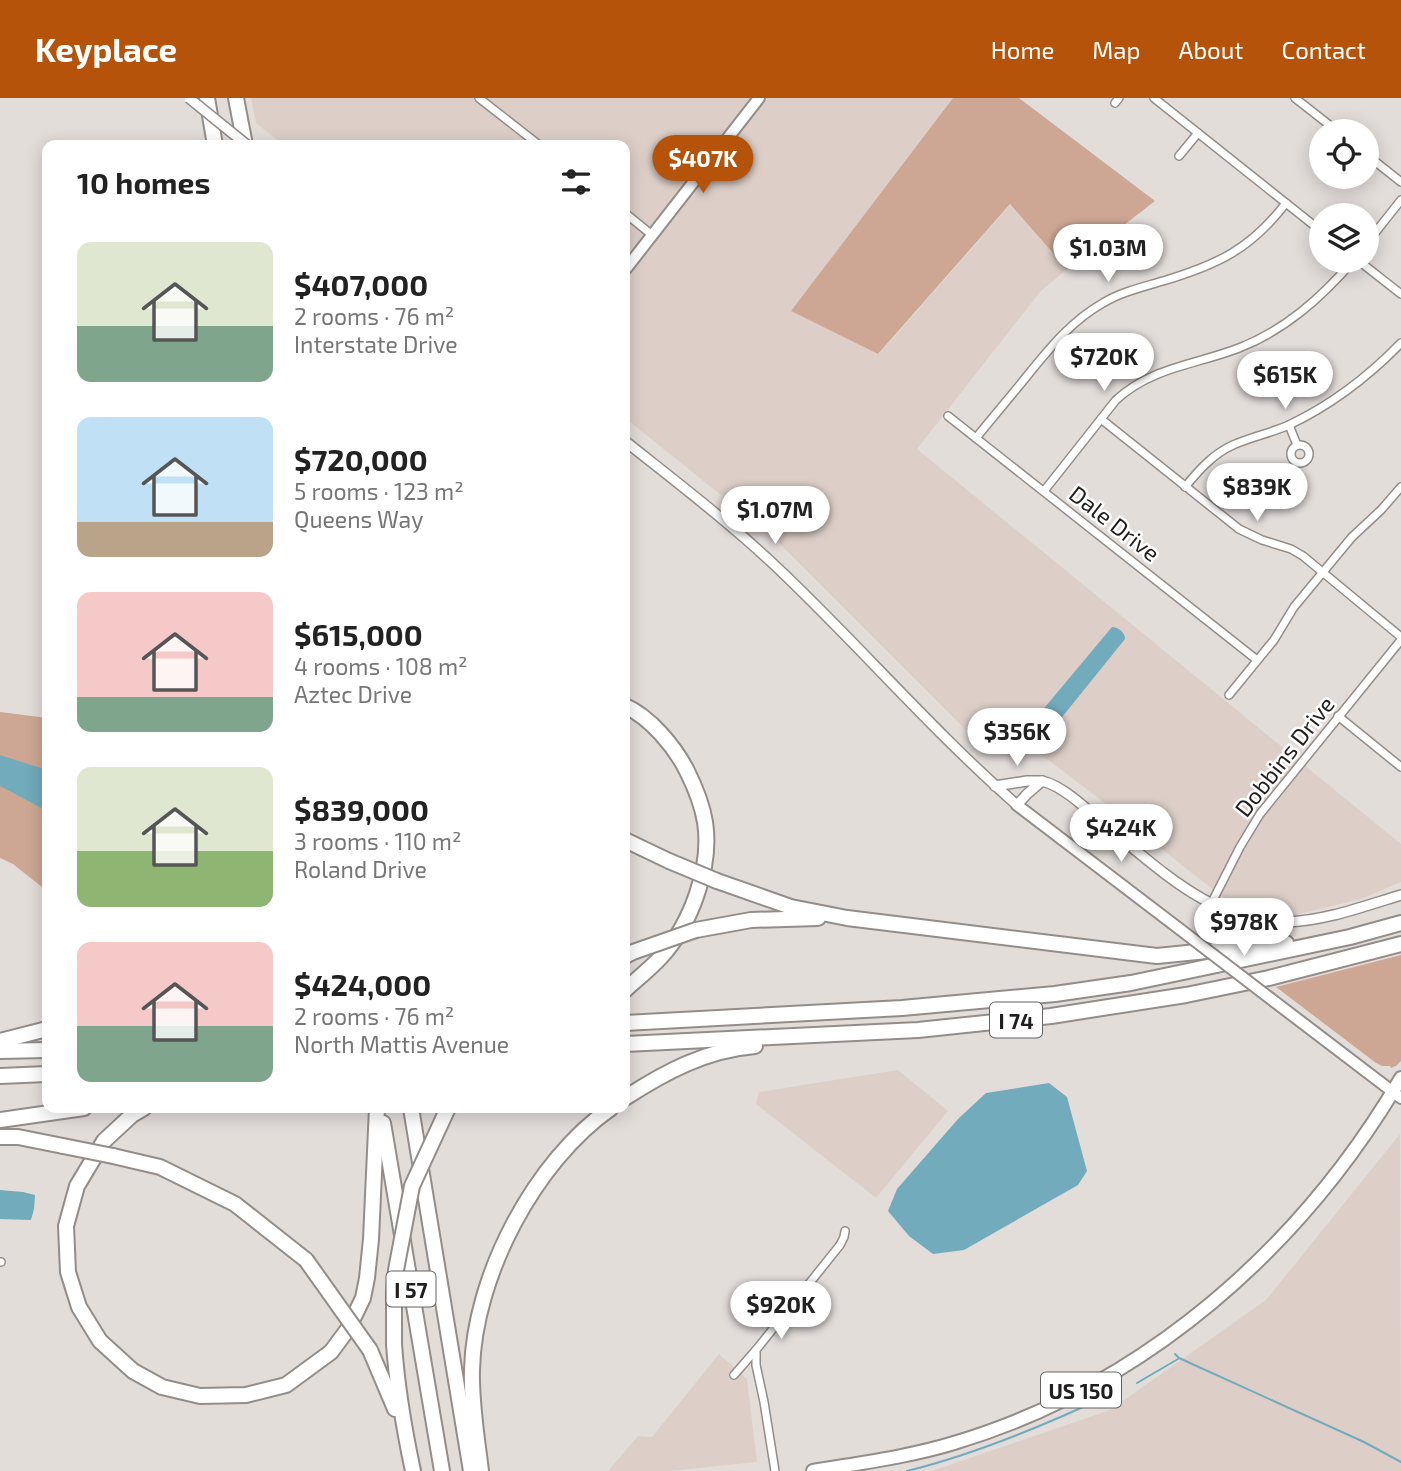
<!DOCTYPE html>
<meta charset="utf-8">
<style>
:root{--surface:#fff;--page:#f2f2f2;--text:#222;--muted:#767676;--accent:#b45309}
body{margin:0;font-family:"Exo 2",sans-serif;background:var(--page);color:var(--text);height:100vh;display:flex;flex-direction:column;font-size:26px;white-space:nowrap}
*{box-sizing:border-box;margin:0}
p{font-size:23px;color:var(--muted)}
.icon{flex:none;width:38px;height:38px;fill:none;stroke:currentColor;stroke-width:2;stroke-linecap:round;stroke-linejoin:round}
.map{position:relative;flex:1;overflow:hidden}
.details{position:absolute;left:42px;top:42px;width:588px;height:973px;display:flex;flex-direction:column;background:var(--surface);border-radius:14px;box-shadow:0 4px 18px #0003}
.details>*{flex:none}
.controls{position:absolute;left:1309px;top:21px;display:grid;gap:14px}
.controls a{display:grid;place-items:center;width:70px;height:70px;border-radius:50%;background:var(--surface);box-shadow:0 4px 18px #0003;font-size:35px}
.price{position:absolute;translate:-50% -60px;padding:0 16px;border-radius:24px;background:#fff;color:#222;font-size:23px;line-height:46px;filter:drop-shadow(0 2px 4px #0008)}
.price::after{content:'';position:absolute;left:50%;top:42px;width:21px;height:16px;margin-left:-10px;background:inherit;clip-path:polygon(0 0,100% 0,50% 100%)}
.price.active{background:var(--accent);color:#fff}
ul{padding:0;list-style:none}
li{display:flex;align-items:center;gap:21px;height:175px;padding:0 35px}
li span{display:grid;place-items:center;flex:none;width:196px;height:140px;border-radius:14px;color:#555}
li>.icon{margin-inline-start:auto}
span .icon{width:84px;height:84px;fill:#fffc;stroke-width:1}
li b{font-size:30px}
h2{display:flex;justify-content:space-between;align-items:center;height:84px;padding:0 35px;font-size:30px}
header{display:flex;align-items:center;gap:42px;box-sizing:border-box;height:98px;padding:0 35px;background:var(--accent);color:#fff}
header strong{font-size:33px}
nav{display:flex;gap:38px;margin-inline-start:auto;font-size:24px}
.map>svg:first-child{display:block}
.built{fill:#ddcfc8}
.green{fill:#cda794}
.water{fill:#72abbc}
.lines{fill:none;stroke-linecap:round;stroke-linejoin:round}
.stream{stroke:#72abbc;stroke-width:2}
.minor-casing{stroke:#938d8a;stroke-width:10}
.tertiary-casing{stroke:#938d8a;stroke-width:12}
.secondary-casing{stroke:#938d8a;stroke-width:14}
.primary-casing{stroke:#938d8a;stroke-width:16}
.motorway-casing{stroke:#938d8a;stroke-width:18}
.minor{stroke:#fff;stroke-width:7}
.tertiary{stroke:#fff;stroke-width:9}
.secondary{stroke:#fff;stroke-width:10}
.primary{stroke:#fff;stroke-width:12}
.motorway{stroke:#fff;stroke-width:14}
.tertiary-bridge-casing{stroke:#938d8a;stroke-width:12;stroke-linecap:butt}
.secondary-bridge-casing{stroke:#938d8a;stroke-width:14;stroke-linecap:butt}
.motorway-bridge-casing{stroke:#938d8a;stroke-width:18;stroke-linecap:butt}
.tertiary-bridge{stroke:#fff;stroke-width:9}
.secondary-bridge{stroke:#fff;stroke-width:10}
.motorway-bridge{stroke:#fff;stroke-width:14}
.labels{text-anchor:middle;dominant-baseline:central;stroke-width:5;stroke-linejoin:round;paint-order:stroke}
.shield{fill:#fff;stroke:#646262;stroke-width:2}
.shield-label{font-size:21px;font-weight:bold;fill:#211f1e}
.street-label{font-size:23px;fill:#211f1e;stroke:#fff}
</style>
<header>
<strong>Keyplace</strong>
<nav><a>Home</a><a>Map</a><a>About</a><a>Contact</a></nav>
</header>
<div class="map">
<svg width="1401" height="1373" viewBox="0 0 1401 1373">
<rect width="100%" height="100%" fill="#e3ddda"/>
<g class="built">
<polygon points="251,0 953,0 791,213 879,256 1011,106 1067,171 1040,194 917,351 1401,746 1401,784 1361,801 1295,817 1240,812 1193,776 1101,702 1039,655 982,648 772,438 625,320 625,47 284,47 256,25"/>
<polygon points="898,972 948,1013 876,1100 756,1006 759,994"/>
<polygon points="1400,1036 1401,1373 932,1373 1110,1312 1266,1202"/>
<polygon points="719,1256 747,1281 757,1364 670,1373 608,1373 638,1338 652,1339"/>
</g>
<g class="green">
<polygon points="953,0 1019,0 1155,103 1067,171 1010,106 878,256 791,213"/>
<polygon points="0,614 47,620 47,793 13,766 0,760"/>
<polygon points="1401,857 1401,963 1396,968 1391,970 1390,968 1382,968 1376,965 1276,889"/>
</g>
<g class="water">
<path d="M1112,529C1118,529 1125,534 1125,541L1042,644L1038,647H1035L1025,638V633Z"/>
<polygon points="0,657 47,672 47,713 0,688"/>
<polygon points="1049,985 1067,999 1087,1073 1078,1087 964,1152 933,1156 909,1138 888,1113 897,1091 958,1021 986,995"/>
<polygon points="0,1092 23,1094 35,1097 34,1111 31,1122 0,1121"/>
</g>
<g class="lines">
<g class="stream">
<polyline points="1175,1256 1179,1260 1364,1344 1401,1364"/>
<polyline points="1137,1285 1178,1261"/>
<path d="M907,1373C976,1356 1043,1328 1107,1298"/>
</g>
<g class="minor-casing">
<g id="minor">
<polyline points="479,0 539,47"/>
<polyline points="1154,0 1321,133"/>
<polyline points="1295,0 1337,33"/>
<polyline points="1115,5 1119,0"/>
<polyline points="1367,57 1401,84"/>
<polyline points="1179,58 1198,35"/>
<polyline points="625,115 652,137"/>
<polyline points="1367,145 1401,102"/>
<polyline points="1359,163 1401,196"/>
<polyline points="948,318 1257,562"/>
<polyline points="1101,321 1239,431 1262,442 1291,451 1303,458 1401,539"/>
<polyline points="1289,327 1297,347"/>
<path d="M976,340C993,319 1010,299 1027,278C1049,251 1071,223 1103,205C1121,194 1143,189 1163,183C1217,167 1251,151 1286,105"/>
<circle cx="1300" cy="356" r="9"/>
<path d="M1185,389C1199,372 1213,356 1233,347C1251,339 1271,335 1289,327C1331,307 1369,278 1401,245"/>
<path d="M1044,393L1116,302C1152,269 1195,267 1239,250C1285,232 1321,200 1353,163"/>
<polyline points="1229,597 1274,542 1294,509 1352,439 1381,412 1401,389"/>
<polyline points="1338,618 1401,669"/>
<polyline points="1211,806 1240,749 1260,716 1401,542"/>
<polyline points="0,1164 1,1164"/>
<polyline points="734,1277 755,1253"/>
<polyline points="775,1373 764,1304 756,1267 756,1252 840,1147 844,1139 845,1133"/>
</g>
</g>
<g class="tertiary-casing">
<g id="tertiary">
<path d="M625,343C680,387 737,430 787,479C865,554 936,636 1017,707L1027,696L1042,683C1064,688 1090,714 1107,729C1161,772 1213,825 1287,824C1325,823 1364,808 1401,797"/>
<polyline points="995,688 1027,683 1042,683"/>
</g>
</g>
<g class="secondary-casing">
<g id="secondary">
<polyline points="625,172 759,0"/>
<polyline points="1017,707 1194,842"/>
<polyline points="1275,904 1401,1000"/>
</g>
</g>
<g class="primary-casing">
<path id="primary" d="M813,1373C860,1365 908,1359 954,1345C1145,1288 1301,1150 1401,980"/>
</g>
<g class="motorway-casing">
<g id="motorway">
<polyline points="207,0 215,47"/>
<polyline points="236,0 245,47"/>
<path d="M625,608C650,619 675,649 687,673C695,689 702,706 705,724C712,769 691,826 661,859C650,871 637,881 625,892"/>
<polyline points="625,742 669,763"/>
<polyline points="717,783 791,809 847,820 1157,858 1286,845"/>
<polyline points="696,832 751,822 818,820"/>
<polyline points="625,925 902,910 1055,896 1131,885 1350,839 1401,825"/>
<polyline points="0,943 47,931"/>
<polyline points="625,946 918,932 1051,918 1186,897 1269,880 1401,846"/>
<polyline points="0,953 47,952"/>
<polyline points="0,978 47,976"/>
<path d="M625,1000C665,974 706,952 755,948"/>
<polyline points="144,1010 132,1017 104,1043 77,1088 66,1128 68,1174 79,1209 100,1243 133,1273 162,1289 200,1298 246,1297 286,1287 331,1254 348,1231 363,1200 367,1180 371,1141 377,1010"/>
<polyline points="411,1010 471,1373"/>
<polyline points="0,1022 84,1010"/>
<polyline points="383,1025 442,1373"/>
<polyline points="0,1039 18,1039 63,1048"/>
<polyline points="113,1058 160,1069 235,1106 306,1162"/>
<path d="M394,1246C397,1289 404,1331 413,1373"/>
<polyline points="370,1252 395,1311"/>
<path d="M481,1373C477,1340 471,1305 472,1272C474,1178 535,1063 611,1010"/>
</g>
</g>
<use href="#minor" class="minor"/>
<use href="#tertiary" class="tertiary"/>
<use href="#secondary" class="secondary"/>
<use href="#primary" class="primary"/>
<use href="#motorway" class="motorway"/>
<g class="tertiary-bridge-casing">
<polyline id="tertiary-bridge" points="189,0 247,47"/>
</g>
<g class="secondary-bridge-casing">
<polyline id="secondary-bridge" points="1194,842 1275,904"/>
</g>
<g class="motorway-bridge-casing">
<g id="motorway-bridge">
<polyline points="669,763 717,783"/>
<polyline points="625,858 633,854 696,832"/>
<polyline points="63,1048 113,1058"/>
<polyline points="306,1162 370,1252"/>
<polyline points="394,1246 394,1195 396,1172 412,1088 448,1010"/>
</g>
</g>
<use href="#tertiary-bridge" class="tertiary-bridge"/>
<use href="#secondary-bridge" class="secondary-bridge"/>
<use href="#motorway-bridge" class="motorway-bridge"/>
</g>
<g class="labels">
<g class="shield">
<rect x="990" y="904.5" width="52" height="35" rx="5"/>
<rect x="386.5" y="1173.5" width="49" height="35" rx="5"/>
<rect x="1041" y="1274.5" width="80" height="35" rx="5"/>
</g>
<g class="shield-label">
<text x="1016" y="922">I 74</text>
<text x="411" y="1191">I 57</text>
<text x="1081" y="1292">US 150</text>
</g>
<g class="street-label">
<text transform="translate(1115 425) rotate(38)">Dale Drive</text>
<text transform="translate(1284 658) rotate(-52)">Dobbins Drive</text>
</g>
</g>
</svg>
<div class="controls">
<a><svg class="icon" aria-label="locate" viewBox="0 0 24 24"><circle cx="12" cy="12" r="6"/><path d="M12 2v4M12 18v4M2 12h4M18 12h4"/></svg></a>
<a><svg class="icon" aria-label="layers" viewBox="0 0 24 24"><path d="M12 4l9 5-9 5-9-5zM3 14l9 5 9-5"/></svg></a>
</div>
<b class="price active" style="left:703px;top:97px">$407K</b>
<b class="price" style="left:1108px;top:186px">$1.03M</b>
<b class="price" style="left:1104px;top:295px">$720K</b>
<b class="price" style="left:1285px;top:313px">$615K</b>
<b class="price" style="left:1257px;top:425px">$839K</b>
<b class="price" style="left:775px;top:448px">$1.07M</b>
<b class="price" style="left:1017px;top:670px">$356K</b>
<b class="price" style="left:1121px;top:766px">$424K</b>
<b class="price" style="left:1244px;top:860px">$978K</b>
<b class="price" style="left:781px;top:1243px">$920K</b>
<section class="details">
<h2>10 homes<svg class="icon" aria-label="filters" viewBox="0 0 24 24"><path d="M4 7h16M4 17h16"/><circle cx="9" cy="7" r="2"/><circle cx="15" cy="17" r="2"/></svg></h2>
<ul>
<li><span style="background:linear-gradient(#dfe7d0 60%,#7fa58c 0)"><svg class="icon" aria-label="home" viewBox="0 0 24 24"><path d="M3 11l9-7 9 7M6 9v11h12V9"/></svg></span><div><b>$407,000</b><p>2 rooms · 76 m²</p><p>Interstate Drive</p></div></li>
<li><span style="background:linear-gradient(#bfe0f5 75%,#b9a48a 0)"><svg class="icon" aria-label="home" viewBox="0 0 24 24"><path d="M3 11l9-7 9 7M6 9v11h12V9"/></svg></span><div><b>$720,000</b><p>5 rooms · 123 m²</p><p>Queens Way</p></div></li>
<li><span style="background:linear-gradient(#f6c9c9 75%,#7fa58c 0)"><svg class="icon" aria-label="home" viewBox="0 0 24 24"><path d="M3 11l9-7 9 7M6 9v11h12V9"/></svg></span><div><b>$615,000</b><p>4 rooms · 108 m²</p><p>Aztec Drive</p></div></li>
<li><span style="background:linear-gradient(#dfe7d0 60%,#8fb573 0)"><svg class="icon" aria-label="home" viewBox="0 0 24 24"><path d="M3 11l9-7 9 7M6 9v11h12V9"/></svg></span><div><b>$839,000</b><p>3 rooms · 110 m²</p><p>Roland Drive</p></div></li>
<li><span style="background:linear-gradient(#f6c9c9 60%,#7fa58c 0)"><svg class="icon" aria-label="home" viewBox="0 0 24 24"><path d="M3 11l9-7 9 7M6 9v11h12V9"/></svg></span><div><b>$424,000</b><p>2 rooms · 76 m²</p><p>North Mattis Avenue</p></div></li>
</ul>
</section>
</div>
